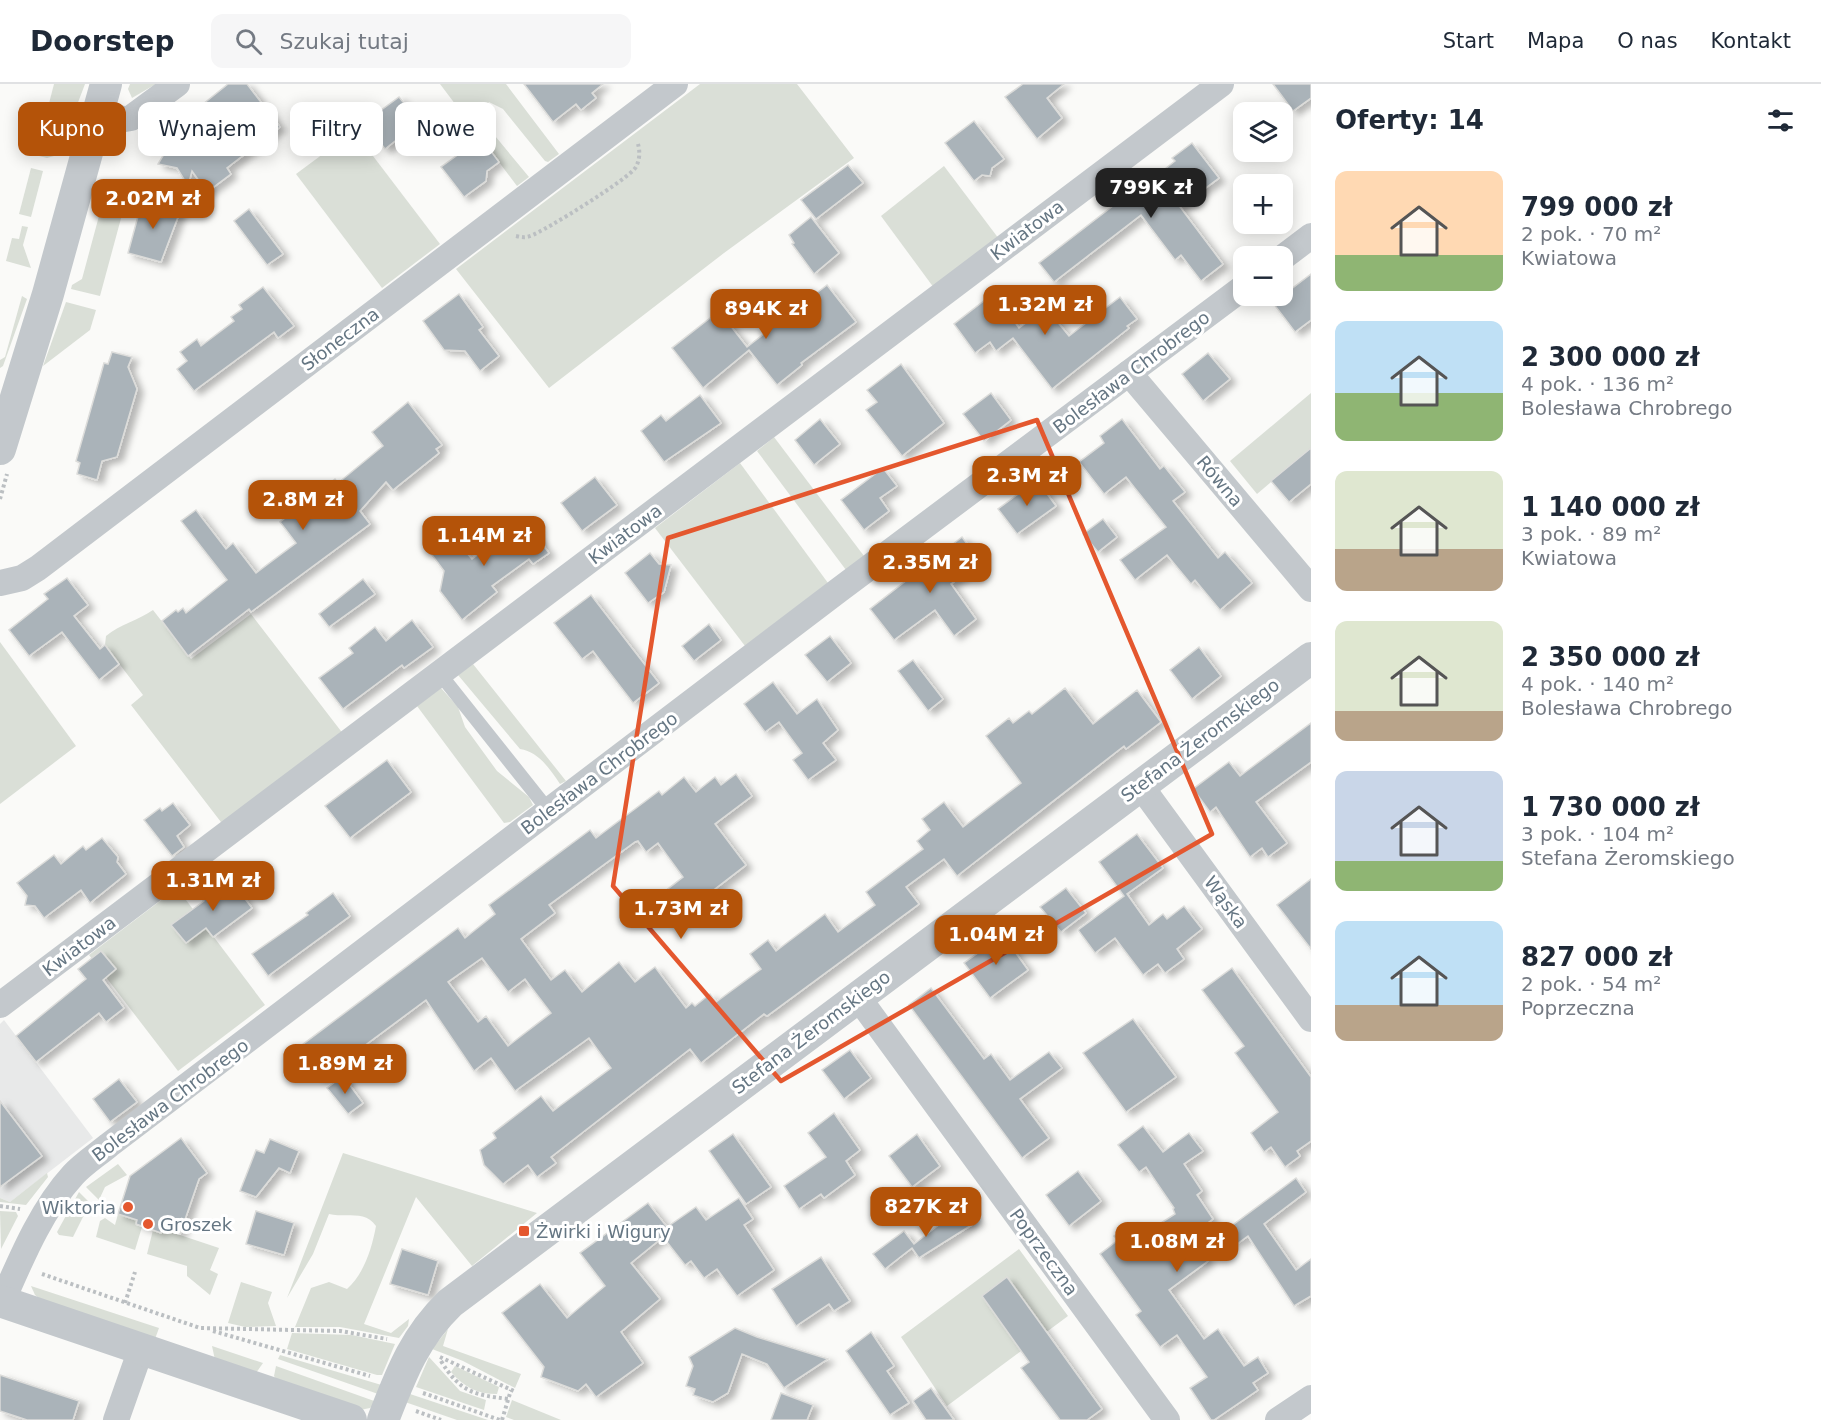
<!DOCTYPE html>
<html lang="pl">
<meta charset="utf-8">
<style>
:root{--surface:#fff;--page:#f6f6f7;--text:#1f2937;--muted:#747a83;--line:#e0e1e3;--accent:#b45309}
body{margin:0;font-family:"DejaVu Sans",sans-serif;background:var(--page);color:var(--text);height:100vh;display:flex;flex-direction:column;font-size:22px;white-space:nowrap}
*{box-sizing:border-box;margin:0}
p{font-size:20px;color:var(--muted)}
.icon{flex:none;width:33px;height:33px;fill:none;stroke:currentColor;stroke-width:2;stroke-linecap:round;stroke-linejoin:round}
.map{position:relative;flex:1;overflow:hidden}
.sheet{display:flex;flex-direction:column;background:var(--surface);width:510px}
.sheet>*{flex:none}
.top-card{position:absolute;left:18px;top:18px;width:570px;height:54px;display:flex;gap:12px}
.buttons{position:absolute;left:1233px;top:18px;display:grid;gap:12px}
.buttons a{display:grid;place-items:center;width:60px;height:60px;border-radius:12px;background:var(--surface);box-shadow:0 3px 15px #0003;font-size:30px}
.price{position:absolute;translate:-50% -51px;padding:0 14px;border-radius:12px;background:var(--accent);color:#fff;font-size:20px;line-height:39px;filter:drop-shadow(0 2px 3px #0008)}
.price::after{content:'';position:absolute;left:50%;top:36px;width:18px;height:14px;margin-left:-9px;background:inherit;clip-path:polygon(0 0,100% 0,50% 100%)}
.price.on{background:#222;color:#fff}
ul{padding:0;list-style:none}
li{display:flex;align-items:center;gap:18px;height:150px;padding:0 24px}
li span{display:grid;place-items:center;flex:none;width:168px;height:120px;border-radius:12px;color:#555}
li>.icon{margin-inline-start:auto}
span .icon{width:72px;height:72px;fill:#fffc;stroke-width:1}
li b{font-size:26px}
h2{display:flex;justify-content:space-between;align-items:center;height:72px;padding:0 24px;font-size:26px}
.pill{padding:0 21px;border-radius:12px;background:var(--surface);box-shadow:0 3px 15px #0003;font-size:21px;line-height:54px}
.pill.on{background:var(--accent);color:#fff}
header{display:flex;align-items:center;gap:36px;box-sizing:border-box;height:84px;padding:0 30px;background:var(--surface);border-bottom:2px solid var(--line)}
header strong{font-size:28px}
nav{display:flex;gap:33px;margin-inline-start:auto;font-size:21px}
.search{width:420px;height:54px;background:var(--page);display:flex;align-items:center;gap:15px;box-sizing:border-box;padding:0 21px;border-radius:12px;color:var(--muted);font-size:22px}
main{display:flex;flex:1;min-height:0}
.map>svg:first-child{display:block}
.built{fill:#e8e9e9}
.green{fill:#dadfd7;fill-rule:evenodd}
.building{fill:#aab3b9;stroke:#dcdcda;stroke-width:1.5;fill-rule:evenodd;filter:url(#shadow)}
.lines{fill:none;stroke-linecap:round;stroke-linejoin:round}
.path{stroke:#bbbfc2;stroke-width:4;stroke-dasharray:3 3;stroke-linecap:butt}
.service{stroke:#c3c8cc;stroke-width:14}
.minor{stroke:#c3c8cc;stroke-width:26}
.tertiary{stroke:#c3c8cc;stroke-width:32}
.marked{fill:none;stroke:#e4572e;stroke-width:4.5;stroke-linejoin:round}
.poi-dot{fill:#e4572e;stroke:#fff;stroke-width:2}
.labels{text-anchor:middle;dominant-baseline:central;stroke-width:6;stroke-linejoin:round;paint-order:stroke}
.street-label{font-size:18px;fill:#657683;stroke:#fff}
.poi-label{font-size:18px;fill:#657683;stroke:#fff;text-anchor:start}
</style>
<header>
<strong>Doorstep</strong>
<div class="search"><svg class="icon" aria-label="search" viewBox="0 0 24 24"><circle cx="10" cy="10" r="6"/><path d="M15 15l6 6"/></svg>Szukaj tutaj</div>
<nav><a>Start</a><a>Mapa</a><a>O nas</a><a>Kontakt</a></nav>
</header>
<main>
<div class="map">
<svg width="1311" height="1336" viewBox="0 0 1311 1336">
<defs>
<filter id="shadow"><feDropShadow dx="6" dy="4" stdDeviation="3" flood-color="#0004"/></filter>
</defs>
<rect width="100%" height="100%" fill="#fafaf8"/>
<polygon class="built" points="4,936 93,1054 10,1118 0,1114 0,940"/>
<g class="green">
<polygon points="54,0 85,0 71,37 46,31"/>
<polygon points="130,0 156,0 132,14 128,5"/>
<polygon points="440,0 506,0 559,70 548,78 545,77 503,25 489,18 479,29 481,35 529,93 517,102"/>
<polygon points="700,0 797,0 854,74 724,169 549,304 456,185"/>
<polygon points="43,42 62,46 54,72 47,74 35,71"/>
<polygon points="354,47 440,160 382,204 296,90"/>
<polygon points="944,82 999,155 934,204 881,132"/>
<polygon points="31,84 43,87 31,133 19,130"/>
<polygon points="106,106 114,120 123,127 100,212 71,205 72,201 82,195"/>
<polygon points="22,142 28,143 23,161 31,184 6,177 12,154 19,155"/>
<polygon points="22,212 27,215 3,282 0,284 0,276 5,273"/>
<polygon points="66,218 96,226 90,246 43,282"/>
<polygon points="1311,309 1311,364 1257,410 1230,377"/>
<polygon points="774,353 864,472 846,486 757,367"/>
<polygon points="740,379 828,499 745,562 655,444"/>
<path d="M153,526L191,575L251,530L344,651L224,742L131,621L143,611L105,561L106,552C120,540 137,537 153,526Z"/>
<polygon points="0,558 76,662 0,720"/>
<path d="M473,580L566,697L560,700C550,685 539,668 520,665L458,591Z"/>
<polygon points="441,604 458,623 465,643 497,687 529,713 533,721 510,738 504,739 417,622"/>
<polygon points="177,804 265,921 178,987 89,871"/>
<path d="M343,1069L537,1129L472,1182L416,1113L364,1240L391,1249L409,1235L408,1242L399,1254L340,1243H295L311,1204L329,1198L347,1205C364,1190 372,1164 376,1142C365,1126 346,1134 329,1130L313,1170L287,1214Z"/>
<polygon points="118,1080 127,1091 105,1103 99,1116 86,1103"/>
<polygon points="47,1089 48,1093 26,1121 0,1118 0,1114 10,1118"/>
<polygon points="79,1108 94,1123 83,1133 73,1153 59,1151 57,1148"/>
<polygon points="0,1127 16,1128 18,1132 1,1165"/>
<polygon points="118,1130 137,1136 136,1141 142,1143 135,1166 96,1153 100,1137 105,1134 115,1141"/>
<polygon points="162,1145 219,1164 210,1186 218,1190 210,1211 187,1192 187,1182 147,1170 153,1146 161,1149"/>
<path d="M1019,1165L1068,1232L947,1322L901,1253ZM1007,1194L1038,1235L1012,1254L982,1212Z"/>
<polygon points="241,1198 272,1208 268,1219 276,1242 245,1243 228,1239"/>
<polygon points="31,1202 159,1244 155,1255 41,1216 35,1211"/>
<polygon points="448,1245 443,1262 521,1290 515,1304 463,1277 432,1265"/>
<polygon points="292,1249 352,1251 395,1260 382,1291 377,1291 287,1265"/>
<polygon points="212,1262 263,1279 256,1289 215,1276"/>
<polygon points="280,1271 385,1302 381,1311 278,1275"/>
<polygon points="429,1273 460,1307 486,1316 484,1326 416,1303"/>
<polygon points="276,1282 377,1318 370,1324 360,1326 279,1299 274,1292"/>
<path d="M455,1282L499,1303L497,1310C477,1310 464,1303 451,1288Z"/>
<polygon points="407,1309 488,1336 457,1336 405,1318"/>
<polygon points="512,1316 561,1336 514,1336 506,1333"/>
</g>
<g class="building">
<polygon points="228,0 247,0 280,43 227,84 231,90 207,108 192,87 188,102 177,84 158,80 176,50 172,45"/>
<polygon points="524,0 603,0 592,9 596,14 581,26 576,20 553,38"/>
<polygon points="1023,0 1064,0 1047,14 1062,34 1037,55 1005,13"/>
<polygon points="1273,0 1311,0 1311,14 1293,27"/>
<polygon points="399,13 419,38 385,65 365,38"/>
<polygon points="974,37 1004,75 992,84 990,92 982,91 974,97 945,59"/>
<polygon points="481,54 499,78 487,87 486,97 464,113 441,83"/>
<polygon points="1192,59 1219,94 1180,123 1223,180 1201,197 1181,171 1175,176 1141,131 1054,198 1039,179 1131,108 1133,110 1175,77 1172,74"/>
<polygon points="848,81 863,99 816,135 801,116"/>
<polygon points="143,114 181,125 161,178 128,169"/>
<polygon points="249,125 283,170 267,181 234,137"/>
<polygon points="811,133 839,169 814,190 792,160 794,159 789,151"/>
<polygon points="1311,190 1311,236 1295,248 1273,219"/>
<polygon points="827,201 856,238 801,279 802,281 777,301 749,266 703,304 672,264 719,227 747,263"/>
<polygon points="263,203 294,242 278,254 274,248 194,307 177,285 187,277 180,268 197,255 201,262 234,237 231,233 242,225 239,221"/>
<polygon points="994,209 1019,244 1046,224 1069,252 1120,213 1137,235 1127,242 1129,244 1052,305 1013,254 996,267 990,258 975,269 954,240"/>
<polygon points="459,210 483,243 479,246 499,272 480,287 465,267 444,266 423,237"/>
<polygon points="112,268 132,273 128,283 137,305 117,373 102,377 97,396 77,390 80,379 76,377 104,279 108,280"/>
<polygon points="1208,269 1230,295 1203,317 1182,290"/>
<polygon points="901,280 944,339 902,372 866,326 877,318 867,306"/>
<polygon points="991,309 1011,336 984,357 963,330"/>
<polygon points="700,311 721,339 664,378 641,347 661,331 666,337"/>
<polygon points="408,318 442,361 436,365 439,369 393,406 386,398 360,427 370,440 251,528 249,525 188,572 162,537 176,526 178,528 183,524 186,529 227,496 181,437 196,426 226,465 233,459 256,489 296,459 280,438 335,395 338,399 383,362 372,348"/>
<polygon points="820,335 840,360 814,381 795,356"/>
<polygon points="1122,335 1160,385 1164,382 1185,408 1173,417 1218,474 1225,468 1252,499 1220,526 1195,496 1191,500 1167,471 1135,496 1120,476 1166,443 1126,393 1104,410 1079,378 1104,359 1100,352"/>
<polygon points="1311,364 1311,400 1289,418 1271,397"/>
<polygon points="883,384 897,402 880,414 889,427 864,446 841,416"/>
<polygon points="595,393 617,421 582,447 561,419"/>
<polygon points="1037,396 1056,422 1017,450 998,425"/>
<polygon points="1103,435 1117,453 1098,468 1083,450"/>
<polygon points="524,436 549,469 533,480 529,475 492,502 497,508 462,536 440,507 444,487 429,467 451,451 472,475"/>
<polygon points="962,453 980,478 951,500 976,535 954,552 935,526 894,556 870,525"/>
<polygon points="650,469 659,480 671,481 664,508 648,519 625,489"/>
<polygon points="67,494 88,521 74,532 100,565 105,561 119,580 99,596 62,548 29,572 9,546 48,515 44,510"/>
<polygon points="363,495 375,510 329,543 319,530"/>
<polygon points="591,511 659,599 633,619 593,567 582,575 554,539"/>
<polygon points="412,536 433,563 404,584 402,581 343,625 319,594 353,569 349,564 375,543 386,557"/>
<polygon points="709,540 721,556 694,577 682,562"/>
<polygon points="830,552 851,579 827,598 805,571"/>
<polygon points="1199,563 1221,592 1192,615 1170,586"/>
<polygon points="913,576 943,615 928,627 898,587"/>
<polygon points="773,598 797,630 817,615 838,646 823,659 836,676 808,696 793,676 802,669 779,638 765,648 744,620"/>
<path d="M1065,604L1093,640L1137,606L1161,638L1126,665L1124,662L957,792L944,775L906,803L919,820L767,932L764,930L701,979L690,965L551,1073L556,1079L537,1093L528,1081L503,1100L484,1081L480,1066L496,1054L493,1049L541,1012L553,1027L611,984L589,954L515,1007L491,974L474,987L426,916L321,994L298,964L458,844L465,854L495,830L489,821L590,746L596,754L659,707L662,711L684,693L696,708L715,693L721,701L736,690L752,712L715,740L746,781L672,838L655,815L683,793L658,759L646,768L638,757L635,758L549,821L555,829L521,855L551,896L565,886L582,908L619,878L635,898L655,883L686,924L692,919L695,922L710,910L716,918L761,885L750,870L768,856L776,867L825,830L838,848L875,821L866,808L923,765L917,757L930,746L922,735L944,718L963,743L1021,699L986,652L1009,634L1013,639L1029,627L1032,630ZM482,874L508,908L525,895L551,929L508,962L486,932L478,938L448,898Z"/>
<polygon points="1311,639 1311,678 1256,718 1287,759 1268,773 1262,764 1250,773 1216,723 1210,728 1193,705 1229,678 1240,692"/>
<polygon points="387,676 411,708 350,754 325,722"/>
<polygon points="173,719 190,741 177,752 184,763 172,772 144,736 160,724 162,727"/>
<polygon points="1137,750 1163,784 1127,810 1149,841 1163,830 1167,835 1184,822 1202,845 1177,865 1184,875 1165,889 1158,880 1143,891 1115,854 1095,869 1078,846 1124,812 1099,778"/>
<polygon points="102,754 118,773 117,778 126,790 90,819 81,806 44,834 35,822 25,821 27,812 17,799 54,771 61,780 83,762 86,766"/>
<polygon points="230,795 252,824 213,853 206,844 186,859 171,841 204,817 201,814"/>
<polygon points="1311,795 1311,865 1277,821"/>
<polygon points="1066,804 1086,829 1061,848 1040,823"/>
<polygon points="333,809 350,832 268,892 252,870 308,831 306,829"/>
<polygon points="1003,851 1028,886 990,914 964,879"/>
<polygon points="101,867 116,885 103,896 124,924 106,938 99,929 36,978 16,952 86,895 78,885"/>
<polygon points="1232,884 1311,993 1311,1057 1297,1067 1300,1072 1285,1083 1271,1063 1264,1068 1251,1049 1278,1028 1235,969 1244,962 1202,906"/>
<polygon points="931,904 984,975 991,970 1010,996 1049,968 1062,984 1020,1015 1049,1054 1022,1074 909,921"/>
<polygon points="1133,935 1176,993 1126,1028 1083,969"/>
<polygon points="850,966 871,994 844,1015 822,986"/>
<polygon points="343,992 363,1019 348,1030 327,1004"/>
<polygon points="119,995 137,1018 110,1038 93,1015"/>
<polygon points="0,1017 42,1072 0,1103"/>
<polygon points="834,1029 860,1066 846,1077 855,1091 824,1114 821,1110 799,1125 784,1102 826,1073 808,1049"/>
<polygon points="1143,1042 1163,1068 1189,1049 1203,1067 1184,1080 1202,1107 1197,1111 1213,1135 1190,1152 1208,1177 1169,1206 1204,1255 1218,1245 1244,1282 1258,1273 1268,1289 1253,1299 1258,1306 1214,1336 1211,1336 1190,1304 1207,1293 1177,1251 1160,1263 1136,1231 1141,1227 1100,1170 1118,1156 1114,1152 1132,1139 1141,1152 1175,1130 1173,1125 1174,1124 1146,1083 1139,1088 1118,1061"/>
<polygon points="733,1050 771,1103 746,1120 709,1067"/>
<polygon points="917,1050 940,1082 912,1103 889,1072"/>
<polygon points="181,1054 207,1089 199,1095 180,1150 162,1145 161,1149 136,1140 137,1136 118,1130 130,1092"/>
<polygon points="270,1055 299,1067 290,1089 279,1084 256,1113 240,1107 256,1066 264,1069"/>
<polygon points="1078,1087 1101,1117 1069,1142 1046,1111"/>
<polygon points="1296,1094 1306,1108 1264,1140 1296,1186 1311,1175 1311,1212 1294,1222 1248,1152 1237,1160 1226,1146"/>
<polygon points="739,1114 753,1135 744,1141 774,1186 737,1212 717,1185 704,1194 691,1177 685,1181 663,1153 631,1179 660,1215 621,1248 643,1279 596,1313 586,1300 578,1307 541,1293 544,1283 502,1229 540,1200 567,1234 605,1202 580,1169 648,1119 667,1143 696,1123 706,1136"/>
<polygon points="966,1120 978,1137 919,1174 912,1164 885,1185 873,1170 904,1147 914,1160"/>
<polygon points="256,1127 294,1139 284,1171 246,1160"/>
<polygon points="402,1165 438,1177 428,1211 390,1200"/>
<polygon points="821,1173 850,1217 834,1227 829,1220 796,1242 772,1205"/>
<polygon points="1007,1193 1102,1325 1087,1336 1060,1336 1021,1284 1029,1278 982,1212"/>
<polygon points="735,1244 757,1253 828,1275 784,1304 767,1280 742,1270 728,1309 713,1318 693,1311 695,1305 686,1302 693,1282 689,1273"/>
<polygon points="871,1248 894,1282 887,1287 909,1319 890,1331 846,1267"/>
<polygon points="0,1291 79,1317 73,1336 27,1336 0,1327"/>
<polygon points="931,1304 954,1336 926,1336 913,1317"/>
<polygon points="781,1309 813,1321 807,1336 771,1336"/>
</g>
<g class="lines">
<g class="path">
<path d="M516,152C521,153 525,154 530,152C545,147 630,94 636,83C640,75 640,67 638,60"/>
<polyline points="0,415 7,390"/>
<polyline points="0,1122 20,1125"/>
<polyline points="42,1190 200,1244 340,1247 387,1255"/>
<polyline points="125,1219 135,1188"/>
<polyline points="213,1247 370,1292"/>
<polyline points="440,1273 516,1308"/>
<path d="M441,1277C460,1308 474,1311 509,1315"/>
<polyline points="423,1309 500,1336"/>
<polyline points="416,1327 441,1336"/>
<polyline points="502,1336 511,1306"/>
</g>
<polyline class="service" points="440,590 549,727"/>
<g class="minor">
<polyline points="98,31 125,35 131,34 177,0"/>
<polyline points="1282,174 1311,152"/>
<polyline points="1129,289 1311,505"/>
<polyline points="0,499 22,494 38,484 675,0"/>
<polyline points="1140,701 1311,935"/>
<polyline points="857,912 1167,1336"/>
<polyline points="0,921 1221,0"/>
<path d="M2,1218C21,1175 41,1126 73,1091C83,1080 97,1071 109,1061L839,506L1244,203"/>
<polyline points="116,1336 141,1265"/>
<polyline points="1278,1336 1311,1314"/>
</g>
<g class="tertiary">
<polyline points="0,365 48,210 106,0"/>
<polyline points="0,1217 351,1336"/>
<path d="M383,1336C401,1290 414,1254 450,1219L1311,574"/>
</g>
</g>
<path class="marked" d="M1037,336L1212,750L781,997L613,802L668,454Z"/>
<g class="poi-dot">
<circle cx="128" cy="1123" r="6"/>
<circle cx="148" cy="1140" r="6"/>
<rect x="518" y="1141" width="12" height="12" rx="3"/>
</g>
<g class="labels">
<g class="street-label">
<text transform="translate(1027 146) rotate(-37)">Kwiatowa</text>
<text transform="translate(340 255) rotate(-37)">Słoneczna</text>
<text transform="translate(1131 288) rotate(-37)">Bolesława Chrobrego</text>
<text transform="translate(1220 397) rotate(50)">Równa</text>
<text transform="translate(625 450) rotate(-37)">Kwiatowa</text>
<text transform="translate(1200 656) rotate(-37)">Stefana Żeromskiego</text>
<text transform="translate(599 689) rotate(-37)">Bolesława Chrobrego</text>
<text transform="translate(1226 818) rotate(54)">Wąska</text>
<text transform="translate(79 862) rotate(-37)">Kwiatowa</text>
<text transform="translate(811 948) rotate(-37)">Stefana Żeromskiego</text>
<text transform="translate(170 1016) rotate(-37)">Bolesława Chrobrego</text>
<text transform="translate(1044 1168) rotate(54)">Poprzeczna</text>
</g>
<g class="poi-label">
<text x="116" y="1123" text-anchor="end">Wiktoria</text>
<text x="160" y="1140">Groszek</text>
<text x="536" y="1147">Żwirki i Wigury</text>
</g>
</g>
</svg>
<div class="buttons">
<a><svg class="icon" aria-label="layers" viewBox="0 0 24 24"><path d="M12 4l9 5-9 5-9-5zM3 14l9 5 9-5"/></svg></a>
<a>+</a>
<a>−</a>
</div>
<b class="price on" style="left:1151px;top:135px">799K zł</b>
<b class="price" style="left:153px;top:146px">2.02M zł</b>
<b class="price" style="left:1045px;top:252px">1.32M zł</b>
<b class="price" style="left:766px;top:256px">894K zł</b>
<b class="price" style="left:1027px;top:423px">2.3M zł</b>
<b class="price" style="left:303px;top:447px">2.8M zł</b>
<b class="price" style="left:484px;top:483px">1.14M zł</b>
<b class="price" style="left:930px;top:510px">2.35M zł</b>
<b class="price" style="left:213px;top:828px">1.31M zł</b>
<b class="price" style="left:681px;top:856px">1.73M zł</b>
<b class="price" style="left:996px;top:882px">1.04M zł</b>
<b class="price" style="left:345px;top:1011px">1.89M zł</b>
<b class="price" style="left:926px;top:1154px">827K zł</b>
<b class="price" style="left:1177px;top:1189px">1.08M zł</b>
<div class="top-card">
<a class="pill on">Kupno</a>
<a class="pill">Wynajem</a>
<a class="pill">Filtry</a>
<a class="pill">Nowe</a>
</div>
</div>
<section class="sheet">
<h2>Oferty: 14<svg class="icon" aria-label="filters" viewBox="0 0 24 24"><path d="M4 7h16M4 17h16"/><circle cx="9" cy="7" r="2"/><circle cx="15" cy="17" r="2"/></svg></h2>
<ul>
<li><span style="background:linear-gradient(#ffd9b3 70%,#8fb573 0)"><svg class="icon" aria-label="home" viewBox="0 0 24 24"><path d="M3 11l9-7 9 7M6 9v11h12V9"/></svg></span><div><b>799 000 zł</b><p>2 pok. · 70 m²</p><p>Kwiatowa</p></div></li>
<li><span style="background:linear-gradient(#bfe0f5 60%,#8fb573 0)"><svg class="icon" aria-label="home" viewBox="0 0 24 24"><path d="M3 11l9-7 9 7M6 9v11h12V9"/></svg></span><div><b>2 300 000 zł</b><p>4 pok. · 136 m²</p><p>Bolesława Chrobrego</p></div></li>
<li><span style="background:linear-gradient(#dfe7d0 65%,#b9a48a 0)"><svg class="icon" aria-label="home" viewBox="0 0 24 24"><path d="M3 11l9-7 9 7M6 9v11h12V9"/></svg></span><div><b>1 140 000 zł</b><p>3 pok. · 89 m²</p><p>Kwiatowa</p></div></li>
<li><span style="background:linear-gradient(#dfe7d0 75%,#b9a48a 0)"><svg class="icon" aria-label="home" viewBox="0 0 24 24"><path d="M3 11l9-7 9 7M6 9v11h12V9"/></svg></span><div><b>2 350 000 zł</b><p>4 pok. · 140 m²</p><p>Bolesława Chrobrego</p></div></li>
<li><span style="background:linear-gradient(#c9d6e8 75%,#8fb573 0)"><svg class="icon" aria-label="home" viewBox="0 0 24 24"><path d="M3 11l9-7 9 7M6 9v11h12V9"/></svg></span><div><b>1 730 000 zł</b><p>3 pok. · 104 m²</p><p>Stefana Żeromskiego</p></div></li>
<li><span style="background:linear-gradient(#bfe0f5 70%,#b9a48a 0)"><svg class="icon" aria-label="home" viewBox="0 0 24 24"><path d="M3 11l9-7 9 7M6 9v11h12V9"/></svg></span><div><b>827 000 zł</b><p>2 pok. · 54 m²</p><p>Poprzeczna</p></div></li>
</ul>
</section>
</main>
